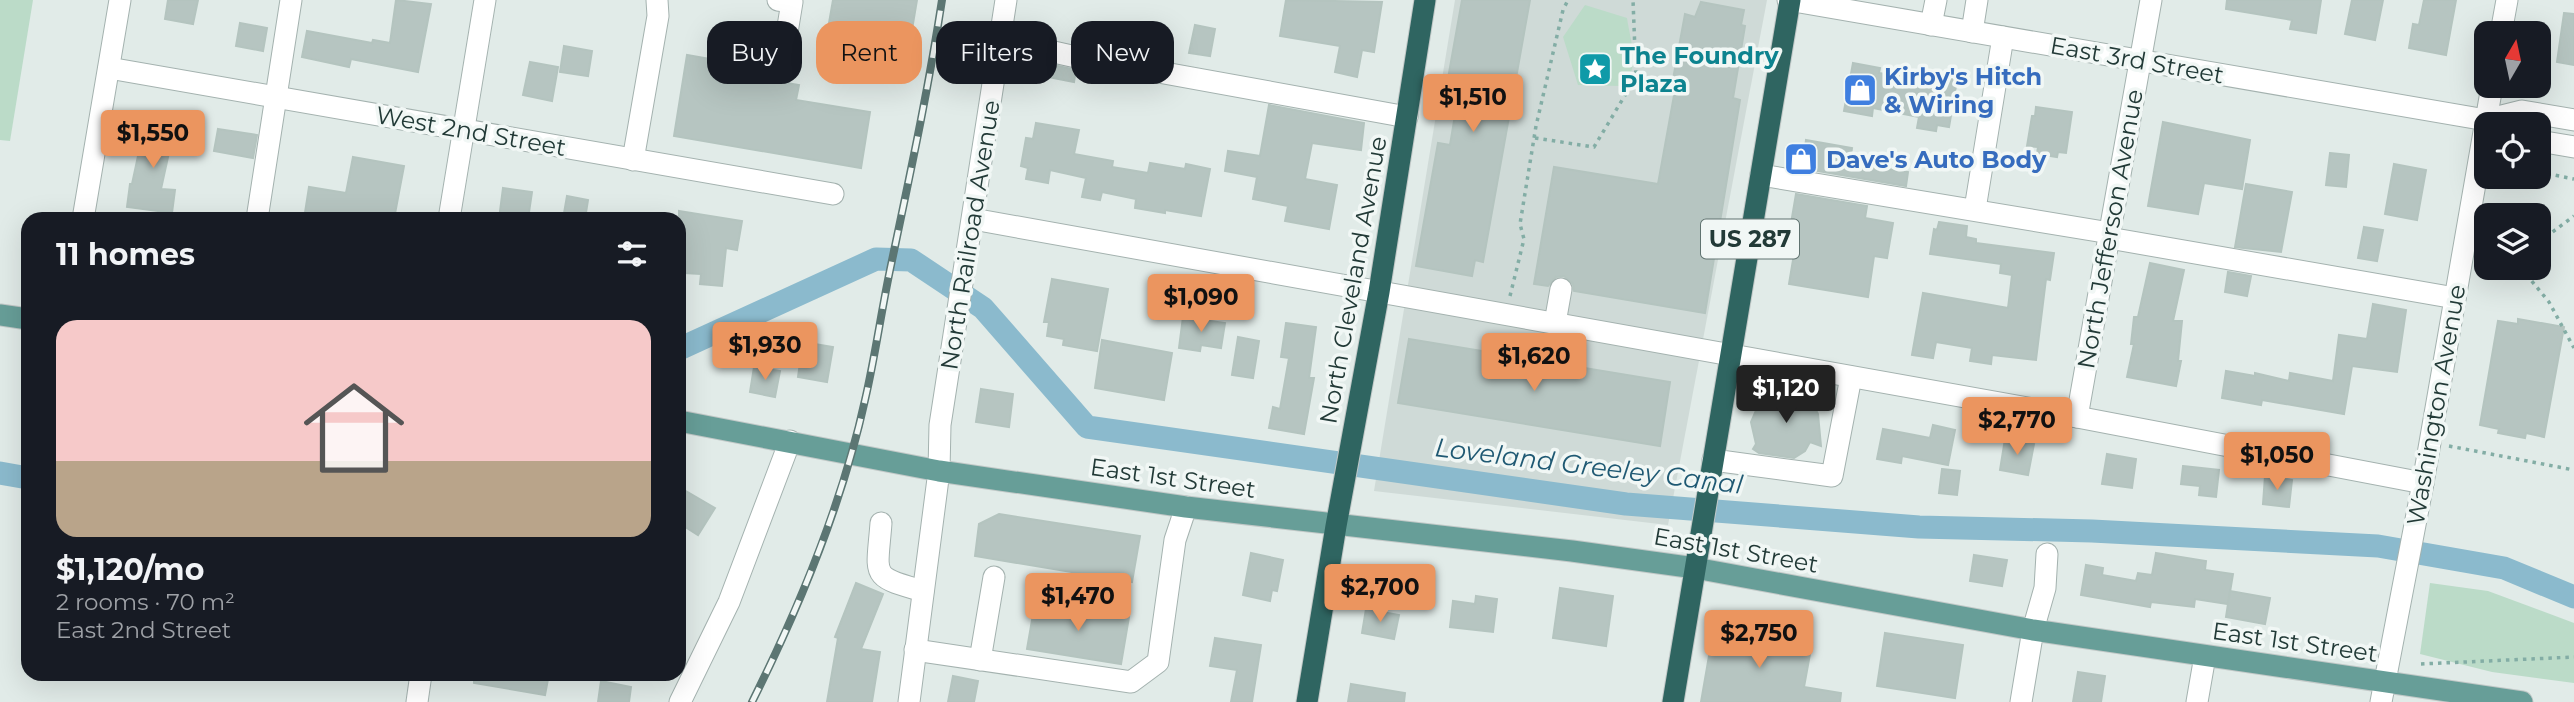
<!DOCTYPE html>
<meta charset="utf-8">
<style>
:root{--surface:#171b24;--page:#20242c;--text:#f1f3f6;--muted:#9ea1a6;--accent:#eb955f}
body{margin:0;font-family:Montserrat,sans-serif;background:var(--page);color:var(--text);height:100vh;display:flex;flex-direction:column;font-size:26px;white-space:nowrap}
*{box-sizing:border-box;margin:0}
p{font-size:23px;color:var(--muted)}
.icon{flex:none;width:38px;height:38px;fill:none;stroke:currentColor;stroke-width:2;stroke-linecap:round;stroke-linejoin:round}
.map{position:relative;flex:1;overflow:hidden}
.panel{position:absolute;left:21px;top:212px;width:665px;height:469px;display:flex;flex-direction:column;background:var(--surface);border-radius:21px;box-shadow:0 7px 28px #0002}
.panel>*{flex:none}
.banner{position:absolute;left:707px;top:21px;width:665px;height:63px;display:flex;gap:14px}
.needle{width:46px;rotate:9deg}
.controls{position:absolute;left:2474px;top:21px;display:grid;gap:14px}
.controls a{display:grid;place-items:center;width:77px;height:77px;border-radius:14px;background:var(--surface);box-shadow:0 7px 28px #0002;font-size:35px}
.price{position:absolute;translate:-50% -60px;padding:0 16px;border-radius:7px;background:var(--accent);color:#111;font-size:23px;line-height:46px;filter:drop-shadow(0 2px 4px #0008)}
.price::after{content:'';position:absolute;left:50%;top:42px;width:21px;height:16px;margin-left:-10px;background:inherit;clip-path:polygon(0 0,100% 0,50% 100%)}
.price.selected{background:#222;color:#fff}
ul{padding:0;list-style:none}
li{display:grid;align-content:center;gap:14px;height:371px;padding:0 35px}
li span{display:grid;place-items:center;height:217px;border-radius:21px;color:#555}
li>.icon{margin-inline-start:auto}
span .icon{width:126px;height:126px;fill:#fffc;stroke-width:1}
li b{font-size:30px}
h2{display:flex;justify-content:space-between;align-items:center;height:84px;padding:0 35px;font-size:30px}
.pill{padding:0 24px;border-radius:21px;background:var(--surface);box-shadow:0 7px 28px #0002;font-size:24px;line-height:63px}
.pill.selected{background:var(--accent);color:#111}
.map>svg:first-child{display:block}
.built{fill:#cfdad7}
.green{fill:#bbdbc8}
.lines{fill:none;stroke-linecap:round;stroke-linejoin:round}
.canal{stroke:#8bbacd;stroke-width:23}
.building{fill:#b6c5c1;stroke:#b4c4bf;stroke-width:2}
.minor-casing{stroke:#a4b2af;stroke-width:23}
.major-casing{stroke:#c1c8c7;stroke-width:23}
.highway-casing{stroke:#c1c8c7;stroke-width:23}
.path{stroke:#83ada5;stroke-width:3.5;stroke-dasharray:3.5 5;stroke-linecap:butt}
.minor{stroke:#fff;stroke-width:21}
.major{stroke:#679e98;stroke-width:21}
.highway{stroke:#2f6561;stroke-width:21}
.rail-casing{stroke:#5c7673;stroke-width:8}
.rail{stroke:#f1f7f5;stroke-width:5;stroke-dasharray:16;stroke-linecap:butt}
.labels{text-anchor:middle;dominant-baseline:central;stroke-width:7;stroke-linejoin:round;paint-order:stroke}
.shield{fill:#f1f7f5;stroke:#607370;stroke-width:2}
.shield-label{font-size:23px;font-weight:bold;fill:#223a37}
.culture-label{font-size:24px;font-weight:bold;fill:#0d838f;stroke:#f1f7f5;text-anchor:start}
.street-label{font-size:24px;fill:#223a37;stroke:#f1f7f5}
.shop-label{font-size:24px;font-weight:bold;fill:#366cbe;stroke:#f1f7f5;text-anchor:start}
.water-label{font-size:26px;font-style:italic;fill:#1f5973;stroke:#f1f7f5}
</style>
<div class="map">
<svg width="2574" height="702" viewBox="0 0 2574 702">
<rect width="100%" height="100%" fill="#e1ebe8"/>
<polygon class="built" points="1455,0 1767,0 1668,525 1374,491"/>
<g class="green">
<polygon points="0,0 33,0 10,141 0,140"/>
<path d="M1585,5L1627,18C1630,40 1642,71 1621,86L1578,85L1563,37Z"/>
<polygon points="2430,583 2488,591 2574,623 2574,683 2492,672 2420,654"/>
</g>
<g class="lines">
<g class="canal">
<polyline points="679,349 876,259 911,260 983,308 1087,427 1626,504 1919,527 2092,531 2378,546 2504,568 2574,597"/>
<polyline points="0,473 28,478"/>
</g>
</g>
<g class="building">
<polygon points="168,0 198,0 193,24 165,19"/>
<polygon points="396,0 431,4 418,72 351,59 349,67 302,57 307,31 372,43 373,40 390,43"/>
<polygon points="833,0 917,0 907,59 825,46"/>
<polygon points="1286,0 1382,2 1374,52 1362,50 1357,77 1335,72 1340,46 1280,36"/>
<polygon points="1462,0 1530,0 1483,262 1475,260 1472,276 1416,266 1438,143 1450,145 1457,103 1444,101"/>
<polygon points="2227,0 2321,0 2316,33 2290,29 2292,20 2226,9"/>
<polygon points="2352,0 2383,0 2375,40 2345,34"/>
<polygon points="2424,0 2456,0 2446,55 2409,48 2413,24 2419,25"/>
<polygon points="1701,2 1744,10 1741,25 1745,26 1733,98 1740,100 1705,313 1574,291 1573,284 1564,276 1556,277 1548,286 1534,284 1554,167 1658,184 1675,90 1671,90 1685,14 1695,17"/>
<polygon points="2564,13 2574,14 2574,65 2557,62"/>
<polygon points="240,23 267,28 263,51 236,46"/>
<polygon points="727,25 766,32 758,78 799,85 796,100 870,112 861,168 674,136 687,55 721,61"/>
<polygon points="1195,25 1215,29 1210,56 1189,53"/>
<polygon points="564,46 592,51 588,76 560,72"/>
<polygon points="530,62 558,67 552,101 523,95"/>
<polygon points="1045,63 1076,70 1074,82 1043,76"/>
<polygon points="1853,63 1880,68 1879,73 1916,79 1925,73 1957,80 1949,127 1937,125 1936,131 1917,128 1919,117 1873,108 1872,116 1844,111"/>
<polygon points="1269,105 1364,123 1361,150 1312,143 1305,179 1337,185 1329,229 1285,221 1288,206 1253,199 1257,177 1225,171 1228,151 1260,156"/>
<polygon points="2036,107 2072,112 2066,153 2058,152 2057,157 2037,154 2038,147 2027,146 2032,116 2035,116"/>
<polygon points="146,119 175,125 161,189 175,190 172,213 127,207 130,184 132,184"/>
<polygon points="2163,122 2250,140 2242,189 2204,183 2198,214 2148,206"/>
<polygon points="1036,123 1079,130 1074,154 1113,161 1112,167 1148,173 1150,163 1185,169 1186,164 1210,169 1201,216 1165,210 1165,213 1135,208 1136,199 1102,192 1100,200 1082,197 1086,178 1050,170 1048,183 1026,179 1028,168 1021,166 1026,138 1033,139"/>
<polygon points="218,129 257,135 253,158 214,151"/>
<polygon points="1806,140 1852,148 1850,163 1908,172 1906,186 1794,167 1796,153 1804,155"/>
<polygon points="2330,153 2349,155 2346,187 2326,185"/>
<polygon points="353,157 404,166 394,219 304,219 309,187 346,193"/>
<polygon points="2394,164 2426,170 2417,220 2385,214"/>
<polygon points="2246,184 2292,192 2281,252 2235,247"/>
<polygon points="503,188 532,192 528,219 499,219"/>
<polygon points="1796,194 1867,206 1865,218 1893,223 1887,258 1874,256 1868,297 1789,284 1796,242 1788,241"/>
<polygon points="567,196 588,200 585,219 563,219"/>
<polygon points="679,211 742,221 737,250 726,248 722,286 700,284 701,274 685,273 686,262 679,261"/>
<polygon points="1939,222 1967,226 1966,237 1976,239 1976,243 2054,253 2050,280 2046,279 2036,360 1992,355 1991,364 1970,361 1972,348 1936,342 1933,358 1912,355 1923,293 2008,308 2012,275 2000,273 2001,264 1930,254 1934,229 1937,230"/>
<polygon points="2364,227 2383,230 2377,261 2358,258"/>
<polygon points="2150,263 2184,270 2173,321 2182,321 2178,361 2181,361 2176,386 2127,377 2134,344 2131,344 2134,317 2138,317"/>
<polygon points="2228,272 2251,276 2247,296 2225,292"/>
<polygon points="1052,279 1108,289 1097,351 1063,345 1064,339 1047,336 1049,322 1044,322"/>
<polygon points="2373,304 2406,310 2397,372 2352,366 2344,414 2262,400 2261,405 2222,398 2226,371 2255,376 2255,373 2289,381 2290,373 2333,381 2339,335 2367,339"/>
<polygon points="1183,317 1225,323 1221,348 1201,345 1200,351 1179,348"/>
<polygon points="2518,319 2564,327 2544,437 2526,433 2525,438 2498,433 2499,429 2480,425 2498,321 2518,324"/>
<polygon points="1286,323 1316,327 1309,378 1314,378 1304,434 1269,428 1273,407 1280,409 1289,358 1281,357"/>
<polygon points="1238,337 1259,341 1253,378 1232,375"/>
<polygon points="1409,339 1670,382 1660,446 1398,403"/>
<polygon points="1102,340 1172,353 1164,400 1095,388"/>
<polygon points="803,342 833,347 827,382 798,377"/>
<polygon points="754,367 780,371 775,397 750,392"/>
<polygon points="1774,387 1809,396 1818,414 1821,446 1810,442 1805,451 1794,458 1759,453 1753,449 1756,444 1751,422 1757,408 1774,394"/>
<polygon points="981,389 1013,394 1009,427 976,422"/>
<polygon points="1933,425 1955,430 1948,465 1902,456 1901,463 1877,459 1883,429 1930,438"/>
<polygon points="2005,439 2034,444 2028,475 2000,470"/>
<polygon points="2107,454 2136,459 2132,488 2102,484"/>
<polygon points="2183,466 2219,470 2216,497 2199,495 2200,486 2181,484"/>
<polygon points="1942,469 1960,471 1957,495 1939,493"/>
<polygon points="2265,476 2292,480 2289,507 2263,504"/>
<polygon points="679,487 715,508 698,535 679,523"/>
<polygon points="999,514 1140,536 1132,582 975,556 979,524"/>
<polygon points="1251,553 1283,560 1277,591 1272,590 1270,601 1243,595"/>
<polygon points="2156,553 2206,561 2205,570 2233,574 2228,604 2195,599 2194,607 2151,602 2150,607 2081,595 2086,565 2103,568 2102,575 2136,581 2138,573 2152,575"/>
<polygon points="1974,555 2007,560 2002,586 1970,581"/>
<polygon points="856,583 883,594 861,649 880,652 872,702 827,702 838,638 835,637"/>
<polygon points="1560,588 1613,596 1606,646 1553,638"/>
<polygon points="2230,591 2270,598 2265,624 2226,617"/>
<polygon points="1476,596 1497,599 1493,632 1450,627 1453,601 1475,604"/>
<polygon points="1035,603 1129,617 1121,664 1027,649"/>
<polygon points="1366,609 1399,615 1394,639 1362,633"/>
<polygon points="1714,627 1812,643 1804,687 1841,693 1840,702 1701,702"/>
<polygon points="1885,633 1963,645 1955,698 1877,686"/>
<polygon points="1215,638 1261,645 1252,702 1231,702 1237,670 1210,666"/>
<polygon points="2078,672 2105,676 2101,702 2073,702"/>
<polygon points="474,674 549,674 545,695 474,683"/>
<polygon points="953,676 978,681 974,702 948,702"/>
<polygon points="601,681 631,687 629,702 598,702"/>
<polygon points="1351,684 1405,693 1404,702 1348,702"/>
</g>
<g class="lines">
<g class="minor-casing">
<g id="minor">
<polyline points="778,0 792,2 784,51"/>
<polyline points="1788,0 2486,120 2493,124"/>
<polyline points="1931,25 1936,0"/>
<polyline points="1972,32 1977,0"/>
<polyline points="2501,33 2507,0"/>
<polyline points="1000,40 1076,57 1407,117"/>
<polyline points="109,68 833,194"/>
<polyline points="2486,120 2522,111 2574,120"/>
<polyline points="2539,141 2574,147"/>
<polyline points="633,160 658,16 657,0"/>
<polyline points="1761,175 2110,233"/>
<polyline points="1975,209 2003,37"/>
<polyline points="83,219 120,0"/>
<polyline points="257,219 291,0"/>
<polyline points="449,219 485,0"/>
<polyline points="973,219 2077,417 2423,483"/>
<polyline points="2109,238 2455,298"/>
<polyline points="1555,323 1561,289"/>
<polyline points="2077,417 2151,0"/>
<polyline points="1713,460 1832,476 1851,377"/>
<path d="M881,523C877,577 869,576 923,591"/>
<polyline points="915,650 1131,682 1158,662 1175,540 1186,507"/>
<polyline points="980,660 994,577"/>
<polyline points="417,702 421,674"/>
<polyline points="680,702 729,602 790,441"/>
<polyline points="909,702 939,471 940,425 1006,0"/>
<polyline points="2021,702 2033,630 2045,588 2047,554"/>
<polyline points="2197,702 2205,656"/>
<polyline points="2381,702 2423,483 2492,86"/>
</g>
</g>
<g class="major-casing">
<g id="major">
<polyline points="0,315 28,319"/>
<polyline points="679,421 939,471 1186,507 1572,551 1695,568 2033,630 2522,702"/>
</g>
</g>
<g class="highway-casing">
<g id="highway">
<polyline points="1307,702 1336,526 1379,292 1425,0"/>
<polyline points="1673,702 1790,0"/>
</g>
</g>
<g class="path">
<polyline points="1535,138 1594,147 1636,77 1633,0"/>
<polyline points="2539,172 2574,179"/>
<polyline points="2539,242 2574,216"/>
<polyline points="2521,268 2549,302 2574,348"/>
<polyline points="1510,296 1524,239 1520,224 1536,126 1563,10 1568,0"/>
<polyline points="2449,446 2574,470"/>
<polyline points="2421,664 2574,657"/>
</g>
<use href="#minor" class="minor"/>
<use href="#major" class="major"/>
<use href="#highway" class="highway"/>
<g class="rail-casing">
<path id="rail" d="M752,702C798,610 843,501 865,400C875,357 881,313 890,270C909,179 928,92 942,0"/>
</g>
<use href="#rail" class="rail"/>
</g>
<defs>
<g id="sight-square" transform="scale(1.75)"><rect x="-9" y="-9" width="18" height="18" rx="4" fill="#0f9aa8" stroke="#f1f7f5"/><path d="M0-6L1.8-2.2L6-1.7L2.9 1.2L3.7 5.4L0 3.3L-3.7 5.4L-2.9 1.2L-6-1.7L-1.8-2.2Z" fill="#fff"/></g>
<g id="shop-square" transform="scale(1.75)"><rect x="-9" y="-9" width="18" height="18" rx="4" fill="#3f7fe0" stroke="#f1f7f5"/><path d="M-5-2.5h2.3a2.7 3.5 0 0 1 5.4 0H5L5.5 6h-11ZM-1.5-2.5h3a1.5 2.3 0 0 0-3 0Z" fill="#fff"/></g>
</defs>
<g fill-rule="evenodd">
<use href="#sight-square" x="1595" y="69"/>
<use href="#shop-square" x="1860" y="90"/>
<use href="#shop-square" x="1801" y="159"/>
</g>
<g class="labels">
<rect class="shield" x="1701" y="219.5" width="98" height="39" rx="5"/>
<g class="shield-label">
<text x="1750" y="239">US 287</text>
</g>
<g class="culture-label">
<text x="1620" y="55">The Foundry<tspan x="1620" dy="28">Plaza</tspan></text>
</g>
<g class="street-label">
<text transform="translate(2137 60) rotate(10)">East 3rd Street</text>
<text transform="translate(471 131) rotate(10)">West 2nd Street</text>
<text transform="translate(2110 229) rotate(-80)">North Jefferson Avenue</text>
<text transform="translate(970 235) rotate(-81)">North Railroad Avenue</text>
<text transform="translate(1353 280) rotate(-80)">North Cleveland Avenue</text>
<text transform="translate(2436 405) rotate(-80)">Washington Avenue</text>
<text transform="translate(1173 478) rotate(8)">East 1st Street</text>
<text transform="translate(1736 550) rotate(10)">East 1st Street</text>
<text transform="translate(2295 642) rotate(8)">East 1st Street</text>
</g>
<g class="shop-label">
<text x="1884" y="76">Kirby's Hitch<tspan x="1884" dy="28">&amp; Wiring</tspan></text>
<text x="1826" y="159">Dave's Auto Body</text>
</g>
<g class="water-label">
<text transform="translate(1589 466) rotate(7)">Loveland Greeley Canal</text>
</g>
</g>
</svg>
<div class="controls">
<a><svg class="needle" viewBox="-14 -14 28 28"><path d="M0-13l5 13h-10z" fill="#e53935"/><path d="M0 13l5-13h-10z" fill="#9ea1a6"/></svg></a>
<a><svg class="icon" aria-label="locate" viewBox="0 0 24 24"><circle cx="12" cy="12" r="6"/><path d="M12 2v4M12 18v4M2 12h4M18 12h4"/></svg></a>
<a><svg class="icon" aria-label="layers" viewBox="0 0 24 24"><path d="M12 4l9 5-9 5-9-5zM3 14l9 5 9-5"/></svg></a>
</div>
<b class="price" style="left:1473px;top:134px">$1,510</b>
<b class="price" style="left:153px;top:170px">$1,550</b>
<b class="price" style="left:1201px;top:334px">$1,090</b>
<b class="price" style="left:765px;top:382px">$1,930</b>
<b class="price" style="left:1534px;top:393px">$1,620</b>
<b class="price selected" style="left:1786px;top:425px">$1,120</b>
<b class="price" style="left:2017px;top:457px">$2,770</b>
<b class="price" style="left:2277px;top:492px">$1,050</b>
<b class="price" style="left:1380px;top:624px">$2,700</b>
<b class="price" style="left:1078px;top:633px">$1,470</b>
<b class="price" style="left:1759px;top:670px">$2,750</b>
<div class="banner">
<a class="pill">Buy</a>
<a class="pill selected">Rent</a>
<a class="pill">Filters</a>
<a class="pill">New</a>
</div>
<section class="panel">
<h2>11 homes<svg class="icon" aria-label="filters" viewBox="0 0 24 24"><path d="M4 7h16M4 17h16"/><circle cx="9" cy="7" r="2"/><circle cx="15" cy="17" r="2"/></svg></h2>
<ul>
<li><span style="background:linear-gradient(#f6c9c9 65%,#b9a48a 0)"><svg class="icon" aria-label="home" viewBox="0 0 24 24"><path d="M3 11l9-7 9 7M6 9v11h12V9"/></svg></span><div><b>$1,120/mo</b><p>2 rooms · 70 m²</p><p>East 2nd Street</p></div></li>
</ul>
</section>
</div>
